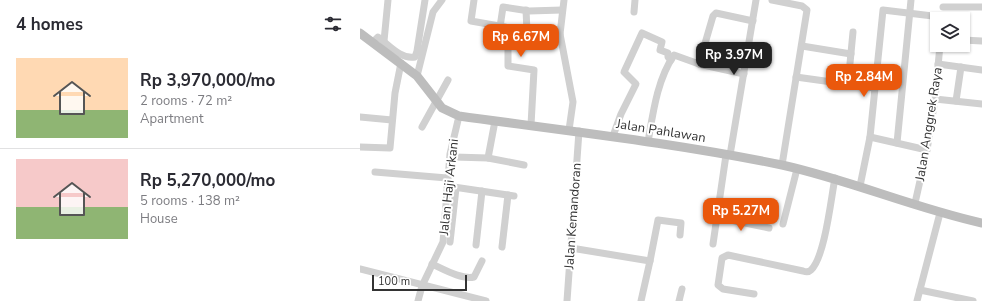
<!DOCTYPE html>
<meta charset="utf-8">
<style>
:root{--surface:#fff;--page:#f2f2f3;--text:#2b2b33;--muted:#7c7c81;--line:#e1e1e2;--accent:#ea580c}
body{margin:0;font-family:"Nunito Sans",sans-serif;background:var(--page);color:var(--text);height:100vh;display:flex;flex-direction:column;font-size:15px;white-space:nowrap}
*{box-sizing:border-box;margin:0}
p{font-size:13px;color:var(--muted)}
.icon{flex:none;width:22px;height:22px;fill:none;stroke:currentColor;stroke-width:2;stroke-linecap:round;stroke-linejoin:round}
.map{position:relative;flex:1;overflow:hidden}
.panel{display:flex;flex-direction:column;background:var(--surface);width:360px}
.panel>*{flex:none}
.buttons{position:absolute;left:570px;top:12px;display:grid;gap:8px}
.buttons a{display:grid;place-items:center;width:40px;height:40px;border-radius:0px;background:var(--surface);box-shadow:0 1px 3px #0004;font-size:20px}
.scale{position:absolute;left:12px;bottom:10px;width:95px;box-sizing:border-box;padding-left:4px;border:2px solid #333;border-top:0;font-size:11px;line-height:14px;white-space:nowrap;color:#333;-webkit-text-stroke:3px #fff;paint-order:stroke}
.price{position:absolute;translate:-50% -34px;padding:0 9px;border-radius:8px;background:var(--accent);color:#fff;font-size:13px;line-height:26px;filter:drop-shadow(0 1px 2px #0008)}
.price::after{content:'';position:absolute;left:50%;top:24px;width:12px;height:9px;margin-left:-6px;background:inherit;clip-path:polygon(0 0,100% 0,50% 100%)}
.price.on{background:#222;color:#fff}
ul{padding:0;list-style:none}
li{display:flex;align-items:center;gap:12px;height:100px;padding:0 16px}
li+li{border-top:1px solid var(--line)}
li span{display:grid;place-items:center;flex:none;width:112px;height:80px;border-radius:0px;color:#555}
li>.icon{margin-inline-start:auto}
span .icon{width:48px;height:48px;fill:#fffc;stroke-width:1}
li b{font-size:17px}
h2{display:flex;justify-content:space-between;align-items:center;height:48px;padding:0 16px;font-size:17px}
main{display:flex;flex:1;min-height:0}
.map>svg:first-child{display:block}
.lines{fill:none;stroke-linecap:round;stroke-linejoin:round}
.street{stroke:#d0d0d0;stroke-width:7}
.secondary{stroke:#bdbdbd;stroke-width:9}
.labels{text-anchor:middle;dominant-baseline:central;stroke-width:4;stroke-linejoin:round;paint-order:stroke}
.street-label{font-size:13px;fill:#333;stroke:#fff}
</style>
<main>
<section class="panel">
<h2>4 homes<svg class="icon" aria-label="filters" viewBox="0 0 24 24"><path d="M4 7h16M4 17h16"/><circle cx="9" cy="7" r="2"/><circle cx="15" cy="17" r="2"/></svg></h2>
<ul>
<li><span style="background:linear-gradient(#ffd9b3 65%,#8fb573 0)"><svg class="icon" aria-label="home" viewBox="0 0 24 24"><path d="M3 11l9-7 9 7M6 9v11h12V9"/></svg></span><div><b>Rp 3,970,000/mo</b><p>2 rooms · 72 m²</p><p>Apartment</p></div></li>
<li><span style="background:linear-gradient(#f6c9c9 60%,#8fb573 0)"><svg class="icon" aria-label="home" viewBox="0 0 24 24"><path d="M3 11l9-7 9 7M6 9v11h12V9"/></svg></span><div><b>Rp 5,270,000/mo</b><p>5 rooms · 138 m²</p><p>House</p></div></li>
</ul>
</section>
<div class="map">
<svg width="622" height="301" viewBox="0 0 622 301">
<rect width="100%" height="100%" fill="#fff"/>
<g class="lines">
<g class="street">
<polyline points="114,0 111,21 145,27 148,30 148,66 174,70 171,125"/>
<polyline points="204,0 200,34 213,102 209,130"/>
<polyline points="412,0 442,6 447,10 422,165"/>
<polyline points="583,7 622,7"/>
<polyline points="166,10 167,31 200,34"/>
<polyline points="274,12 275,0"/>
<polyline points="140,27 143,7 169,11 202,10"/>
<polyline points="603,40 622,41"/>
<polyline points="24,41 28,0"/>
<path d="M13,42L18,37C28,44 41,60 55,57L57,51L65,0"/>
<polyline points="442,46 491,54"/>
<polyline points="339,64 384,74"/>
<polyline points="578,64 622,70"/>
<polyline points="57,76 73,12 82,0"/>
<polyline points="436,77 515,88"/>
<polyline points="488,84 493,32"/>
<polyline points="575,99 622,104"/>
<polyline points="596,101 601,67"/>
<polyline points="0,117 32,120"/>
<polyline points="62,127 88,80"/>
<polyline points="253,136 261,114 276,84 264,72 282,33 302,42 300,50 308,53 308,57 311,60"/>
<polyline points="510,137 567,150"/>
<path d="M288,142C293,113 297,80 314,55L339,64L353,16L356,13L393,21"/>
<polyline points="537,143 551,0"/>
<polyline points="0,147 30,148 35,93 41,63"/>
<polyline points="370,155 396,0"/>
<polyline points="94,157 128,158 164,165"/>
<polyline points="128,158 135,121"/>
<polyline points="15,172 87,178"/>
<polyline points="87,186 154,196"/>
<polyline points="500,186 510,137 523,10 581,17"/>
<polyline points="555,203 567,150 575,99 580,45"/>
<polyline points="356,217 409,228"/>
<polyline points="423,224 437,169"/>
<polyline points="90,242 96,188"/>
<polyline points="353,244 366,155"/>
<polyline points="116,245 122,191"/>
<polyline points="142,247 148,195"/>
<polyline points="211,248 290,261 281,301"/>
<polyline points="290,261 298,220 321,223 320,235"/>
<path d="M72,264C83,269 102,280 114,277L122,261"/>
<polyline points="0,269 126,301"/>
<polyline points="560,290 613,301"/>
<path d="M394,294L363,289L358,285L362,258L368,255L443,271C446,272 449,272 451,270C465,257 471,198 475,178"/>
<polyline points="58,301 62,286 83,242 90,154 99,116"/>
<polyline points="207,301 219,131"/>
<polyline points="319,301 322,289"/>
<polyline points="557,301 580,213"/>
</g>
<path class="secondary" d="M0,33L57,76L82,108L99,116C207,131 315,143 422,165C490,180 554,208 622,223"/>
</g>
<g class="labels">
<g class="street-label">
<text transform="translate(569 124) rotate(-81)">Jalan Anggrek Raya</text>
<text transform="translate(301 131) rotate(9)">Jalan Pahlawan</text>
<text transform="translate(89 187) rotate(-84)">Jalan Haji Arkani</text>
<text transform="translate(213 216) rotate(-86)">Jalan Kemandoran</text>
</g>
</g>
</svg>
<div class="buttons">
<a><svg class="icon" aria-label="layers" viewBox="0 0 24 24"><path d="M12 4l9 5-9 5-9-5zM3 14l9 5 9-5"/></svg></a>
</div>
<div class="scale">100 m</div>
<b class="price" style="left:161px;top:58px">Rp 6.67M</b>
<b class="price on" style="left:374px;top:76px">Rp 3.97M</b>
<b class="price" style="left:504px;top:98px">Rp 2.84M</b>
<b class="price" style="left:381px;top:232px">Rp 5.27M</b>
</div>
</main>
